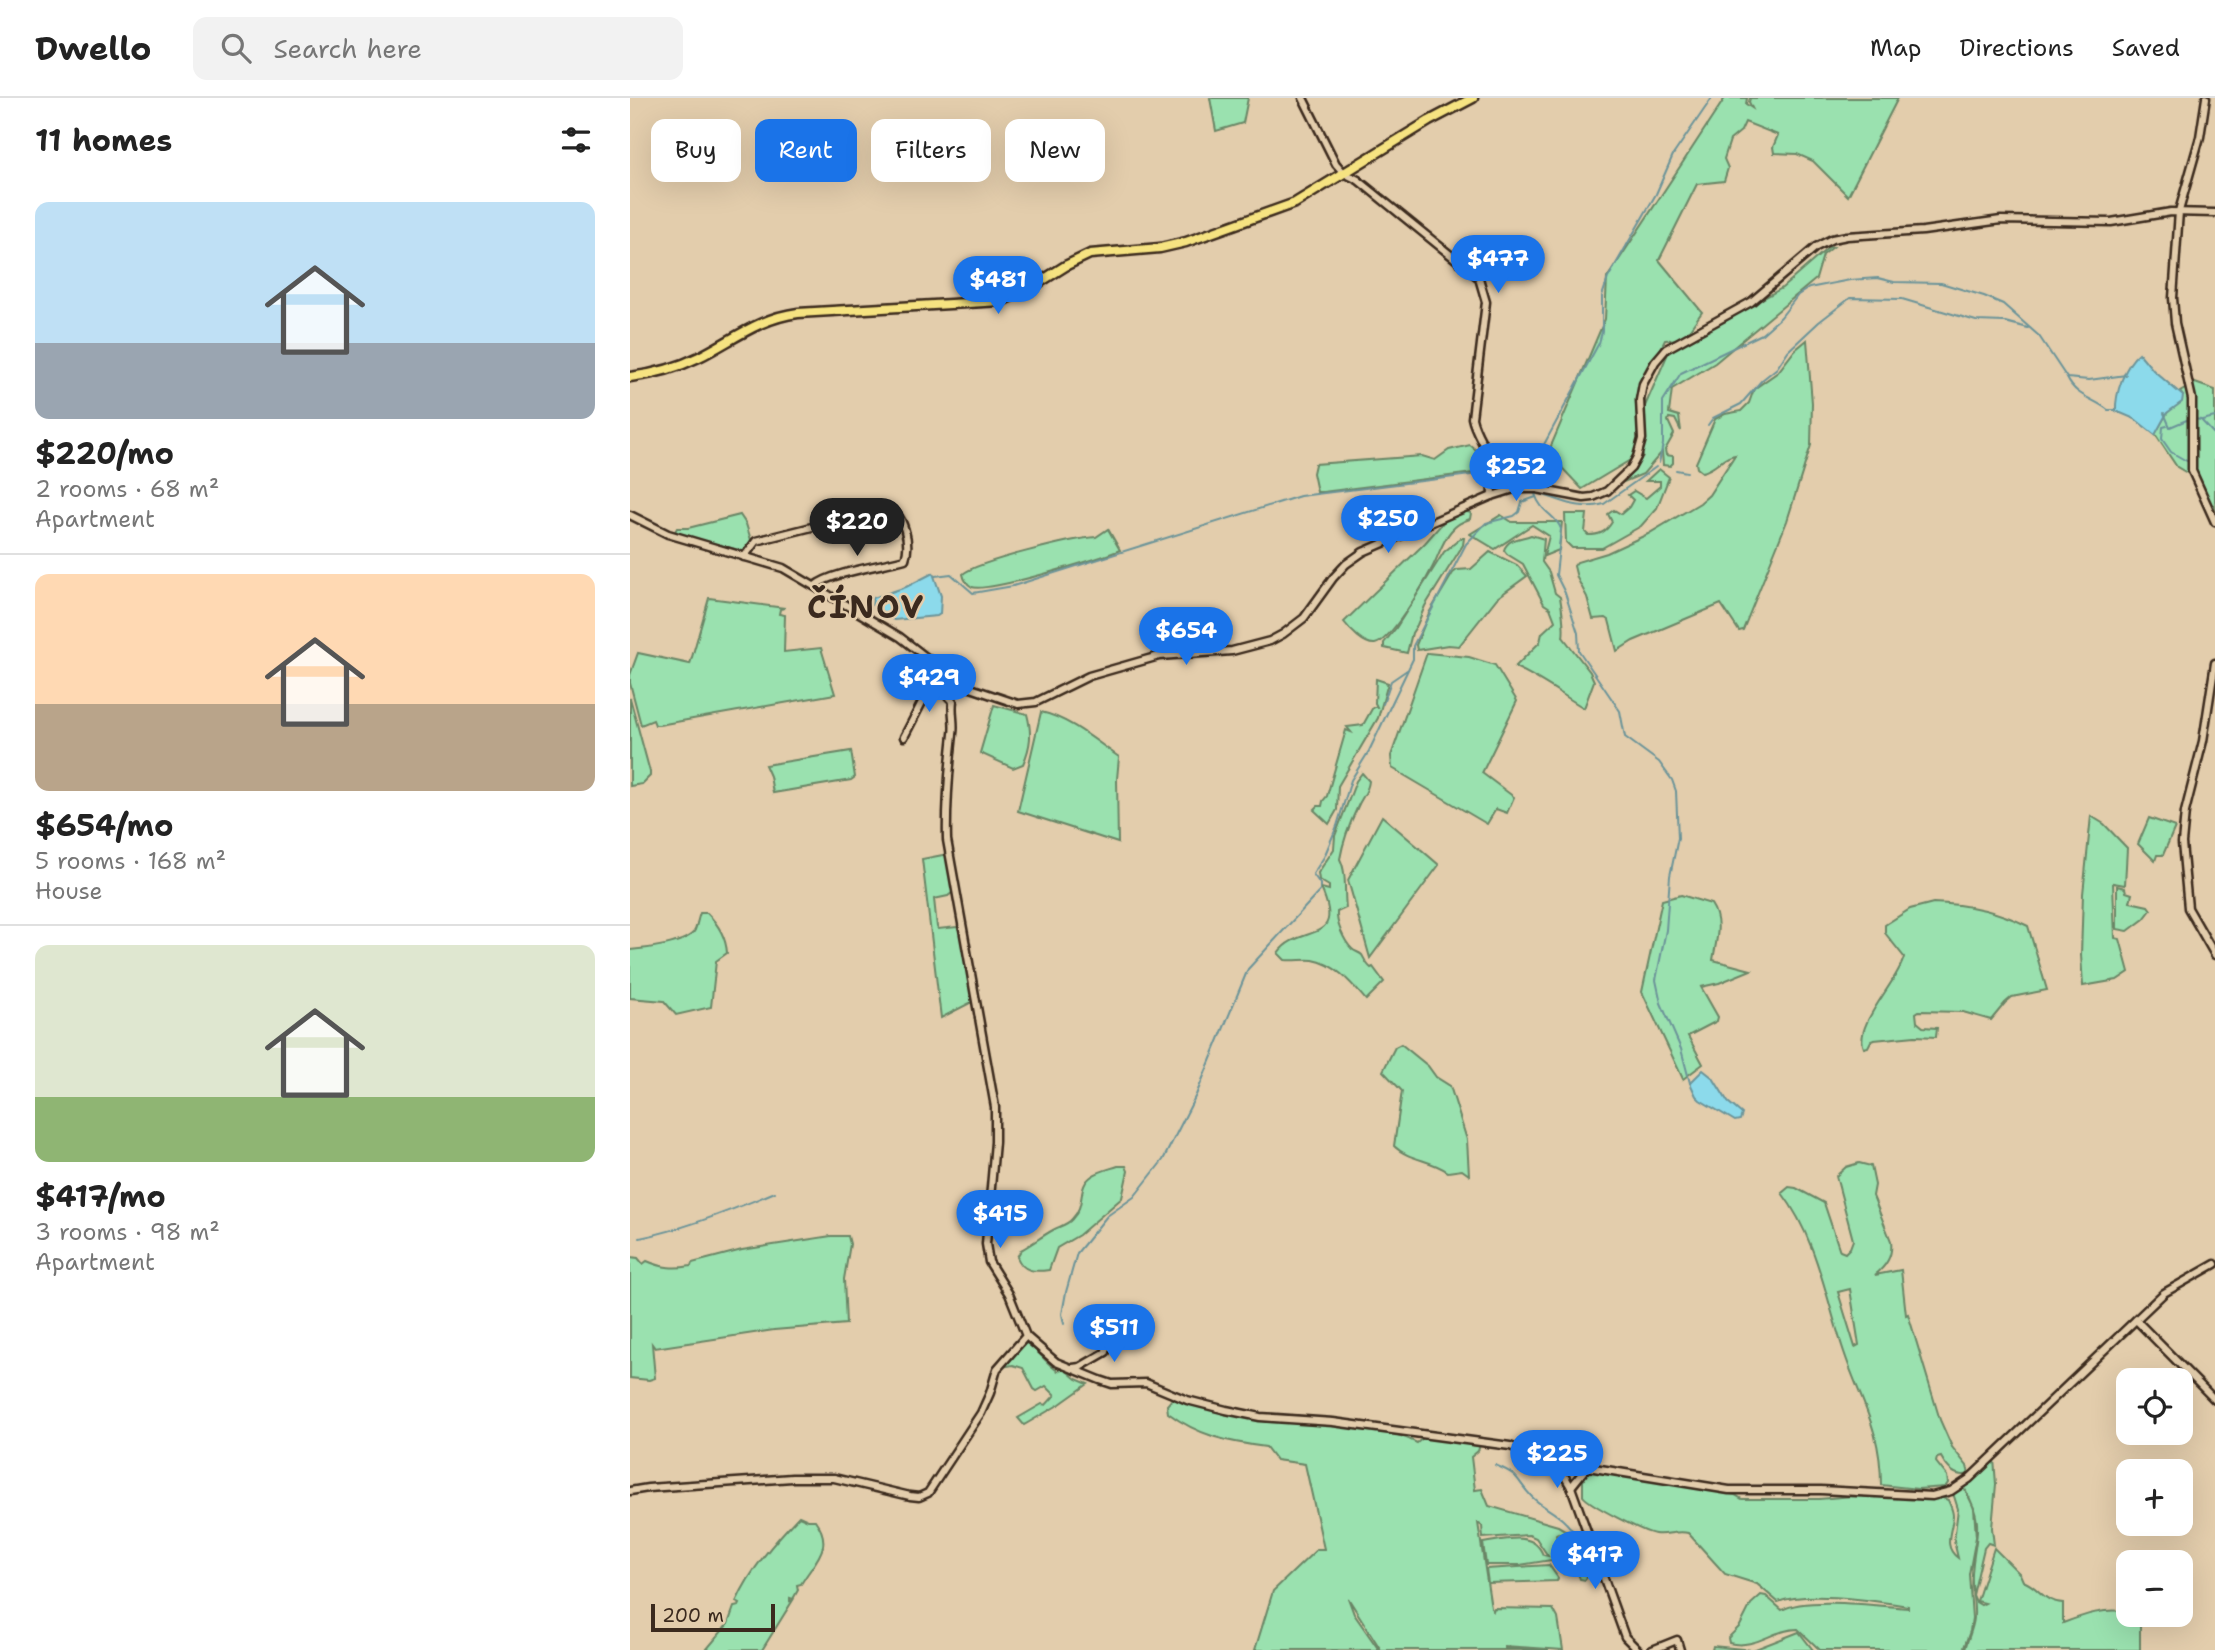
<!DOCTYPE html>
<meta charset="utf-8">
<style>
:root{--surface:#fff;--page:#f2f2f2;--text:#222;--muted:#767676;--line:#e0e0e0;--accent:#1a73e8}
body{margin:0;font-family:"Shantell Sans",sans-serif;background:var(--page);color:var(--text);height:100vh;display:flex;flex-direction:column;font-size:26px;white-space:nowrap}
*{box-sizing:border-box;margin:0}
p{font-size:23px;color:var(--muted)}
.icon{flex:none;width:38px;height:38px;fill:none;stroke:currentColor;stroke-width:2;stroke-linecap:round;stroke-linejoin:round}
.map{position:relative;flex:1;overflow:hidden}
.panel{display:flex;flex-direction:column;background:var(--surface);width:630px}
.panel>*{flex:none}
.hud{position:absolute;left:21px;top:21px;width:665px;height:63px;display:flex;gap:14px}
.controls{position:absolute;left:1486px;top:1270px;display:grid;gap:14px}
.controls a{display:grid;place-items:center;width:77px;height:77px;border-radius:14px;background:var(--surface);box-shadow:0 7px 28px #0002;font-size:35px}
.scale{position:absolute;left:21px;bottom:18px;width:124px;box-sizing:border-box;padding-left:7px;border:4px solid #3b2a1e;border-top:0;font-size:19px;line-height:24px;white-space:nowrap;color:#3b2a1e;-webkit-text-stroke:5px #e3cdac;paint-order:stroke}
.price{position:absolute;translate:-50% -60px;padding:0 16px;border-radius:24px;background:var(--accent);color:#fff;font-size:23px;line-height:46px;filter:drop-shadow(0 2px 4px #0008)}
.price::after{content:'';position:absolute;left:50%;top:42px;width:21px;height:16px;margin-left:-10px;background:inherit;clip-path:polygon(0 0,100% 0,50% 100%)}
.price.current{background:#222;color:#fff}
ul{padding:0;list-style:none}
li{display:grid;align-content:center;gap:14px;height:371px;padding:0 35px}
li+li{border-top:2px solid var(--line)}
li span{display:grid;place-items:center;height:217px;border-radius:14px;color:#555}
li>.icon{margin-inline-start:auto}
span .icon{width:126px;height:126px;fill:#fffc;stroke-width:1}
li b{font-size:30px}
h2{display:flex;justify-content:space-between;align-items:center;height:84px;padding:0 35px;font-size:30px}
.chip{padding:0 24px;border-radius:14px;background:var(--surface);box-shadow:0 7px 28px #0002;font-size:24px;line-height:63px}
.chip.current{background:var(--accent);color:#fff}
header{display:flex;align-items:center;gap:42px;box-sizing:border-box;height:98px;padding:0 35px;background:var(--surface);border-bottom:2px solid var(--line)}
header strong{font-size:33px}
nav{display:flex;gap:38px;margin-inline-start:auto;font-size:24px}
.search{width:490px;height:63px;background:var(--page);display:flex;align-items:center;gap:18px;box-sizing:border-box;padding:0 24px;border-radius:14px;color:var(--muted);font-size:26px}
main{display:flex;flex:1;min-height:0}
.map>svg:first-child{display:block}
.green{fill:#9ae1af;stroke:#6a8666;stroke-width:2;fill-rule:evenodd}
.water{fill:#8cdaeb;stroke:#6c9499;stroke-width:2}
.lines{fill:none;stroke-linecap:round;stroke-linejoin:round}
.stream{stroke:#6c9499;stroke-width:2}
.minor-casing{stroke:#3b2a1e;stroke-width:11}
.major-casing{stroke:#3b2a1e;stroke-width:13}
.minor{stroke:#e3cdac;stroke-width:6}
.major{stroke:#f6e381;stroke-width:8}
.labels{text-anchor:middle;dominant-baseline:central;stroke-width:5;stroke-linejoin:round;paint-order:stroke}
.district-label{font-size:32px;font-weight:bold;letter-spacing:2px;fill:#3b2a1e;stroke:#e3cdac}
</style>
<header>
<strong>Dwello</strong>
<div class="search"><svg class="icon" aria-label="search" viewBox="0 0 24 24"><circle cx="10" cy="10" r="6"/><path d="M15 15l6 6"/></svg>Search here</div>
<nav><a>Map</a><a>Directions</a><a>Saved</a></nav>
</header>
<main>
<section class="panel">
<h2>11 homes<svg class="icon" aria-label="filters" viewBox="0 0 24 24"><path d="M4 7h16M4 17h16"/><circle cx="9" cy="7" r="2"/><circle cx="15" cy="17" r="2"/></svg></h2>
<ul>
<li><span style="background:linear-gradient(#bfe0f5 65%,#9aa5b1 0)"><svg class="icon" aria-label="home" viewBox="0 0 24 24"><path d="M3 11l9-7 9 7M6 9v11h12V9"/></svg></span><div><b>$220/mo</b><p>2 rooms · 68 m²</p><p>Apartment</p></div></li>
<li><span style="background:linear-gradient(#ffd9b3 60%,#b9a48a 0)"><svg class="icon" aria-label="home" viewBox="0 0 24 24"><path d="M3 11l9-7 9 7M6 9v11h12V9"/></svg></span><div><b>$654/mo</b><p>5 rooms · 168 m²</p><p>House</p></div></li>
<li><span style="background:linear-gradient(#dfe7d0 70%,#8fb573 0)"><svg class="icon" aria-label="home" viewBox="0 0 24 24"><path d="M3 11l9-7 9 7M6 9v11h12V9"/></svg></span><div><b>$417/mo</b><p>3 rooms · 98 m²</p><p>Apartment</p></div></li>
</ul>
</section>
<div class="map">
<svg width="1585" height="1552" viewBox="0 0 1585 1552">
<rect width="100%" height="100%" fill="#e3cdac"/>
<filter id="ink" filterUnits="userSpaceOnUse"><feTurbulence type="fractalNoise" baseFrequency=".0143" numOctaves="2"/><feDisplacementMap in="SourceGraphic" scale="14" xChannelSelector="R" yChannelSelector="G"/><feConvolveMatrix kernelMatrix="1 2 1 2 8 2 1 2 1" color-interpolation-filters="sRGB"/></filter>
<g filter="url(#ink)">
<g class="green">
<polygon points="580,0 618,0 613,25 586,33"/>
<polygon points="1095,0 1117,0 1116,6 1122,10 1119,4 1120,0 1268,0 1218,98 1183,63 1167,56 1144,55 1143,49 1148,37 1115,24 1111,33 1100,42 1094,61 1098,70 1094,83 1067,86 1029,162 1072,214 1053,241 1035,242 1015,283 1014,327 1015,308 1039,253 1152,190 1199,149 1203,149 1193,157 1186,181 1085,265 1042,291 1039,315 1049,318 1051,333 1045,321 1039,320 1038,323 1044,336 1035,352 1036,357 1043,358 1043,365 1040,368 1033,367 1032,354 1013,376 991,385 1013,358 1012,355 952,391 918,355 975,221 977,180"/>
<path d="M1177,242L1182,305L1181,347L1157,423L1113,532L1109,533L1091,506L1003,543L987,553L979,522L976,520L963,521L957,499L947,480L944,468L947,464L977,455L1018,436L1070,405L1079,397L1105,357C1093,358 1085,372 1072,374L1067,370L1066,365L1085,321L1095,316L1111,313L1119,305L1124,291L1148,274L1165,252Z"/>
<polygon points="1565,285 1585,292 1585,413 1567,381 1547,369 1525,336 1537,315 1553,298 1550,294"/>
<polygon points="840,347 853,358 855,370 851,374 693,394 687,394 683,375 685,366 792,358 805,362 819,352"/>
<path d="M1029,371L1039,379L1027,410L1011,428L972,450H942L936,444L935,416H957L955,434L958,437C970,437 976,434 982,424L978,416L984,412L991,416L999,409L1003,402L998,397L1004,393L1016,400L1030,388V383H1016Z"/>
<path d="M834,413L841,415L840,421C833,423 826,427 821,433C812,443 808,460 801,472C794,486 760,544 745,546C734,547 720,532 714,524L795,445L816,421Z"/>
<polygon points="110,417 116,426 121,442 118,450 113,453 44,435 47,430 58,430"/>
<polygon points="871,417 882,424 932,424 929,452 914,458 919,438 902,427 865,451 840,436"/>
<path d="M478,431L490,452C471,460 358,495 342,489C337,486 334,481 333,476C346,464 445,440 466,439Z"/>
<path d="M901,437L914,441L912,464L919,474L925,495L930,499C932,511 935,529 933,539L960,574L964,583L954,610C931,596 909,580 885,569L910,544L912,535L925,523L920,510L914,506L893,466L877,456L874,452C878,440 891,441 901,437Z"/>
<polygon points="831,440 834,440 833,447 795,508 787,527 782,535 777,555 754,550 754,545 766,530 814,454"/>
<polygon points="860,454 887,467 897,478 867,500 829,548 818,547 787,552 786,547 799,515 823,475 827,472 841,471"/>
<polygon points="79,500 155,510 150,511 149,516 155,517 154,554 191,550 205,596 29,627 25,627 23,622 11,627 0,585 0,577 8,555 60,566"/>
<polygon points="797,555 839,559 865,567 887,603 852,675 884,699 877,715 866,711 857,726 762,670 761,658"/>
<polygon points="746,581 758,585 748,620 708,688 707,712 699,726 684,712 688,708 692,708 693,703 697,698 716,632 721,634 717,629 733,627 743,609 747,609 745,605"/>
<polygon points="0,600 20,674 20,678 12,686 0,688"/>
<path d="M364,607L397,616C402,635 401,648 393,666L383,670L350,655Z"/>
<path d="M411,614C439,620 466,643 489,659L487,681L488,745L388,713Z"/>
<polygon points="221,653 225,679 221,682 143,695 140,678 135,667"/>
<path d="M732,675L739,683C738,694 732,699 728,708C720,725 713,743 710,761C717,775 714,794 716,810L707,814C706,825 714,843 722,851C725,854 729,854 732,857C734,860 736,866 741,870L743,869L754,884L736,902C722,886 706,866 683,862C675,861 665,863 655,862L648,855C669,825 717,848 691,790L699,792V788L689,782L688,775L704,751L705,738L726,683Z"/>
<polygon points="752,718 809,767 740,860 718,782"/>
<polygon points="1461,718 1474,726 1497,750 1495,787 1483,785 1485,840 1490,841 1499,874 1487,882 1453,888 1451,857 1453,796"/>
<polygon points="1519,720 1545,729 1533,757 1527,757 1525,763 1508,746"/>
<polygon points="318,756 323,794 318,798 304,801 307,829 308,831 327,829 329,832 344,903 311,920 292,761"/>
<polygon points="1487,788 1495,790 1496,794 1502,796 1500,804 1518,808 1521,812 1514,821 1498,833 1487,831"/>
<path d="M1051,797L1081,806C1093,824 1086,843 1083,862L1121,872L1089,885L1071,889L1088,919L1087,923L1058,938L1073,966L1053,981L1012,894L1032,802Z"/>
<path d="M1303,805C1336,806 1368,813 1398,828L1417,892L1382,899L1375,905L1361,922L1333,914L1289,913L1286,915L1287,924L1293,929L1307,930L1306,939L1285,938L1244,942L1241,943L1238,949L1234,950C1223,927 1268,884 1274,859L1255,835V827L1280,811Z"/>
<path d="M70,815H77C88,826 96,839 97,855L86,863L81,909L46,917L34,903L0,900V852C14,851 58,846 65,832C67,827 68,820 70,815Z"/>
<path d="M771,946L798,968L806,979L820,988L837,1042L839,1077L832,1072L818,1074C802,1062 778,1062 764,1048L772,993L753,973L765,949Z"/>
<path d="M1229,1065L1241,1068L1245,1087L1243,1098L1261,1143C1263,1158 1256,1168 1245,1177L1271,1172L1276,1217L1278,1216L1310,1322L1322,1349L1337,1368L1339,1376C1325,1380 1317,1370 1311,1359L1307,1360L1306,1364L1317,1378L1318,1385L1315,1389L1288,1391L1251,1387C1251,1330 1231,1305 1214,1254C1196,1201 1187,1141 1152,1095L1159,1089L1166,1090L1194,1105L1210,1153L1215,1155L1220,1150L1223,1142L1206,1078L1216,1069ZM1220,1191L1229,1247L1225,1249L1208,1194Z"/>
<path d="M488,1068H496L498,1073L492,1100L449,1137L427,1150L419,1172C404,1174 393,1174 387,1159L391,1152C402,1146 412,1138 423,1132C430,1128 437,1127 442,1121C457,1106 446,1089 462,1078C469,1073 479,1071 488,1068Z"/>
<path d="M201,1138H218L220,1146L214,1181L216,1226L144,1232L25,1250L22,1246L25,1280L19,1282L0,1280V1159L8,1160L13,1166L17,1163C33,1170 44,1171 61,1168L62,1165L112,1152Z"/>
<path d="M394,1244C408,1250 415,1265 428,1273L433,1270L446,1281L458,1286L430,1306L394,1327L388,1320L412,1306L416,1307L425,1297L416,1288L407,1293L404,1291L393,1270L383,1267L372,1269Z"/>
<path d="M543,1300L557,1305C598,1311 639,1319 681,1324C715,1329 755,1328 787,1345L794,1339L850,1347L848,1353L841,1359L845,1392L852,1391L859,1408L928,1428C950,1439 955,1455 957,1479L955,1482L950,1481L934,1437L928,1435L926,1436C927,1451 936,1456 941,1469L940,1473L934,1476L921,1462L890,1467H856L853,1445C875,1442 904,1432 913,1457L918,1458L906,1440L899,1437L853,1440L852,1428L848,1425L861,1510L863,1513L864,1510L923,1511L928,1520L933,1552L875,1548V1550L919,1552H751L718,1500L724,1516L749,1552H625L643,1493L687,1451H694L675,1366L646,1362L636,1349C598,1344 569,1338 538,1315L537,1307Z"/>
<path d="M1364,1361L1366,1386L1362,1430L1364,1447L1358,1445L1354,1450L1343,1497L1346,1504L1351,1507L1355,1505L1347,1503L1364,1450L1390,1476L1393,1483C1411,1490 1411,1503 1433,1505V1525C1454,1517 1476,1509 1498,1514V1517H1510V1552H1335C1337,1541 1343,1532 1344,1520C1345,1506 1341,1491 1342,1476C1344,1438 1356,1429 1335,1391L1344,1410L1346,1439L1339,1476L1342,1520L1340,1533L1333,1552H1190L1168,1531C1143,1531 1125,1552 1099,1545L1098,1540L1110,1528L1121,1506L1131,1497L1136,1498L1152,1512C1175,1498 1250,1508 1278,1510V1508C1247,1503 1176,1493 1148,1504L1127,1486L1095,1476L1058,1435C1047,1432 1036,1438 1025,1436C1013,1434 960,1407 953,1398V1383L959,1372H963L1105,1397L1112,1401H1189L1223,1398L1313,1400L1318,1402C1320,1407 1323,1412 1323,1418C1322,1434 1312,1448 1328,1460L1324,1443L1328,1411L1323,1395L1342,1383Z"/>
<path d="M169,1418L178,1422H185C205,1449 185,1462 171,1486L167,1487L168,1492L163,1501L160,1500V1503L163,1502L132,1552H76L98,1526L104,1509L109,1508L110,1506L106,1504C121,1471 144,1444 169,1418Z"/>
<polygon points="919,1467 928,1480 927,1483 858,1485 856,1471"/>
<polygon points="1169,1534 1183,1552 1082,1552 1083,1548 1123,1552"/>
</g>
<g class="water">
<path d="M1509,255L1523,272L1553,298L1552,304L1537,315L1525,337L1505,321L1486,313C1485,296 1495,266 1509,255Z"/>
<polygon points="303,475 311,498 310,516 307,518 264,522 242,507 243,500 276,489"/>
<polygon points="1073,972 1083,980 1098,1004 1112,1016 1110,1022 1105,1023 1070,1002 1066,998 1060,985"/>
</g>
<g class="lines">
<g class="stream">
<path d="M1437,280C1446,299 1463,300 1478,312H1486"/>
<polyline points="1534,315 1540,329 1559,321"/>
<polyline points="1565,321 1571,322 1585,337"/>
<polyline points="1572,322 1585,319"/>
<polyline points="1078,327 1083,320 1111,306 1132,282 1147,270 1158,253 1189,224 1220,200 1272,201 1346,223 1375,224 1398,230"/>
<polyline points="1537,328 1533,329 1532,341 1541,354 1560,365"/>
<polyline points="1029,365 1033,346 1033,303 1051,275 1132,236 1151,219 1168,197 1179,190 1220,182 1248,180 1264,184 1311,185 1354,198 1373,206 1409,238 1437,280 1459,282 1496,277"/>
<path d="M1026,369L974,406C952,413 932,403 911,396V352L969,245L972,234V198L978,180L1026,96L1043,57L1082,0"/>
<polyline points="1046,372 1057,374"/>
<polyline points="867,374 910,362"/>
<polyline points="893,388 893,381 911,371"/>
<polyline points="892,394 910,396"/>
<path d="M905,396C911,415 927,418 931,431L926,477L935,495L948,535L949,553L990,613L995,639L1029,664L1042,682L1046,693L1048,740L1040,778L1036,832L1026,882L1031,905L1051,951L1060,985"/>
<polyline points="305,478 321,476 343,495 383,488 670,398 857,375"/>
<polyline points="753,606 761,583 777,572"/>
<path d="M10,1140C55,1131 103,1112 145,1094"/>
<polyline points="434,1226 432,1216 436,1194 447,1155 477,1118 504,1099 533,1062 566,997 618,871 690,793 690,786 683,776 694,759 707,728 721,682 739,653 783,561 783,548 836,446 856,425 884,418 889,414 892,404 906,399"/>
<path d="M865,1367C892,1378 884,1380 902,1399C911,1408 923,1413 933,1422C945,1433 953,1448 961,1462"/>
</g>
<g class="minor-casing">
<g id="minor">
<path d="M673,0L706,66L714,75L728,82L849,180L856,204L842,320C845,335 856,348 860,363C864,374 861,386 862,398"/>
<polyline points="1576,0 1570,39 1549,113 1543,200 1545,225 1562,301 1562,373 1585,424"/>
<polyline points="0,417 38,436 153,470 270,539 332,587 388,606 406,604 459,578 529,558 602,553 640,543 653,536 674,520 703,480 716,466 733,454 862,398 884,391 907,391 954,400 963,399 977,393 1001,370 1007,359 1012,341 1010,302 1013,286 1025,264 1036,251 1121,204 1186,149 1202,141 1217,138 1293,133 1371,122 1481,124 1541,114 1585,115"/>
<path d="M114,459L126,443L258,410C274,416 281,445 275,461C254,467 199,475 185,488"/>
<polyline points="1585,565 1573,643 1555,714 1552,745 1558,810 1585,857"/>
<polyline points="274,639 303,583"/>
<polyline points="1506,1222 1585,1302"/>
<polyline points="396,1238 426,1264 470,1282 482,1286 516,1285 557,1302 596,1312 630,1319 703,1324 880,1348 915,1362 1099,1392 1191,1392 1302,1398 1321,1393 1339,1381 1534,1195 1585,1166"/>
<polyline points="443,1270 450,1269 476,1254 477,1239 486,1218"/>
<polyline points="917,1363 935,1379 941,1389 995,1539 1008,1552"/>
<polyline points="941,1389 957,1369"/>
<path d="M0,1393L18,1390L162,1380H204L280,1398L289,1399L298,1395L351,1315L360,1295L367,1271L396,1238L379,1196L359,1164L356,1146L365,1044V1009L317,742C316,706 319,672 323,636C325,625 321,614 323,603L303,583L309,571"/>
<polyline points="1022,1552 1047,1542 1050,1552"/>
</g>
</g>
<g class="major-casing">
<path id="major" d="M0,279C24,276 47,270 69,259C103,242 129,220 168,215L371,203L402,189L437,167L460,156L530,150L556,144L665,105L799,23L843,0"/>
</g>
<use href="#minor" class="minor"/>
<use href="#major" class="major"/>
</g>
</g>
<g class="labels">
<g class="district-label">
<text x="236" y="508">ČÍNOV</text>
</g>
</g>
</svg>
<div class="controls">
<a><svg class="icon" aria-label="locate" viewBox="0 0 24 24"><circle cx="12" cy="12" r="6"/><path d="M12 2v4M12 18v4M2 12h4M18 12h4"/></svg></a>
<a>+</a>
<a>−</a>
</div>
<div class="scale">200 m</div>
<b class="price" style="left:868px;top:197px">$477</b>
<b class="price" style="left:368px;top:218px">$481</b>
<b class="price" style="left:886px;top:405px">$252</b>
<b class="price" style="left:758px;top:457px">$250</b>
<b class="price current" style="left:227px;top:460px">$220</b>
<b class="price" style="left:556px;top:569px">$654</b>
<b class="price" style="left:299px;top:616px">$429</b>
<b class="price" style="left:370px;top:1152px">$415</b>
<b class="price" style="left:484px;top:1266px">$511</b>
<b class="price" style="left:927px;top:1392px">$225</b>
<b class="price" style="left:965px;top:1493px">$417</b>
<div class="hud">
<a class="chip">Buy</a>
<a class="chip current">Rent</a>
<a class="chip">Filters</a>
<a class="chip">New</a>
</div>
</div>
</main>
